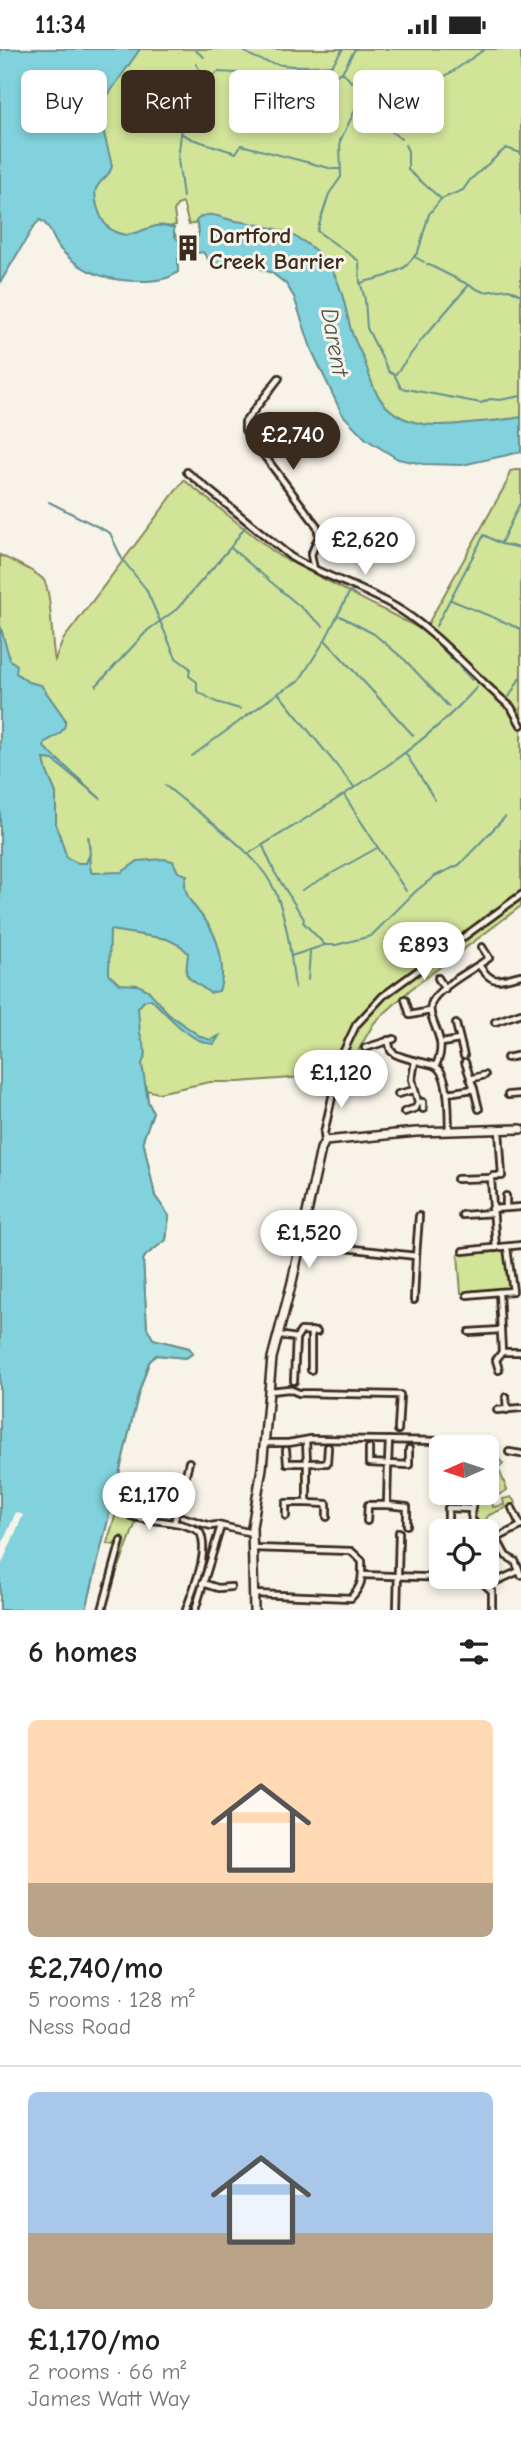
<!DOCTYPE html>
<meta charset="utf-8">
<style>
:root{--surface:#fff;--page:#f2f2f2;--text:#222;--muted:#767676;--line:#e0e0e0;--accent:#3b2a1e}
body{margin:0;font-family:"Comic Neue",sans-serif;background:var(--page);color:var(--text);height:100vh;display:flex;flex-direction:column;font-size:26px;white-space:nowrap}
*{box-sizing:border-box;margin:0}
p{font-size:23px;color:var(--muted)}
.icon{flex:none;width:38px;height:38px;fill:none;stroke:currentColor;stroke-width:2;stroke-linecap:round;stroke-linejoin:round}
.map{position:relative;height:1561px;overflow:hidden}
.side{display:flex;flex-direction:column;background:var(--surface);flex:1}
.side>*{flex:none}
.guide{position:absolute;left:21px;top:21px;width:480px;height:63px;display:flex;gap:14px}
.needle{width:46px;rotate:267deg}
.buttons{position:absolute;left:429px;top:1386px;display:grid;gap:14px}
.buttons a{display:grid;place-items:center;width:70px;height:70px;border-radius:10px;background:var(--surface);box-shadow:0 4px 10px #0003;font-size:35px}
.price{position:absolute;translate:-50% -60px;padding:0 16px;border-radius:24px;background:#fff;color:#222;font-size:23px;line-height:46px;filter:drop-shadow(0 2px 4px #0008)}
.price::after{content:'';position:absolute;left:50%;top:42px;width:21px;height:16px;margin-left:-10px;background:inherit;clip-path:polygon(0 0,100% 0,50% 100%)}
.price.active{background:var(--accent);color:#fff}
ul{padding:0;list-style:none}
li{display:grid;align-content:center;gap:14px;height:371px;padding:0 28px}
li+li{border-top:2px solid var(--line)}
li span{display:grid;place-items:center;height:217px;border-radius:10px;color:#555}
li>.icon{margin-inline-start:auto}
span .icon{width:126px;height:126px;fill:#fffc;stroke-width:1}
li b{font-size:30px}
h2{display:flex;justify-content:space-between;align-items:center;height:84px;padding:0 28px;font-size:30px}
.tag{padding:0 24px;border-radius:10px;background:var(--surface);box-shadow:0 4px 10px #0003;font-size:24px;line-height:63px}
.tag.active{background:var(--accent);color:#fff}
.status{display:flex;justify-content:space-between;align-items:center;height:49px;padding:0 35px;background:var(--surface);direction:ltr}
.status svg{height:19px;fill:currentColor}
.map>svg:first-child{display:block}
.green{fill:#d1e498;stroke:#86875b;stroke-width:2}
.water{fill:#81d2dc;stroke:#658f90;stroke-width:2}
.pier{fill:#f7f3e8}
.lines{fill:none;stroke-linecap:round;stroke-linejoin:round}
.stream{stroke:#658f90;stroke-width:2}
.street-casing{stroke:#3b2a1e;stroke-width:10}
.secondary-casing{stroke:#3b2a1e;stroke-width:12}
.street{stroke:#f7f3e8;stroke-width:4.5}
.secondary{stroke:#f7f3e8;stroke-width:7}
.labels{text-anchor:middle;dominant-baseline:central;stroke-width:6;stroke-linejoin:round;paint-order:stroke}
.poi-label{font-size:23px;font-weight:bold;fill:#3b2a1e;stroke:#f7f3e8;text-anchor:start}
.water-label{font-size:24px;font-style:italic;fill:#4c544e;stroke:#f7f3e8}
</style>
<div class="status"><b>11:34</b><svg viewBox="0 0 49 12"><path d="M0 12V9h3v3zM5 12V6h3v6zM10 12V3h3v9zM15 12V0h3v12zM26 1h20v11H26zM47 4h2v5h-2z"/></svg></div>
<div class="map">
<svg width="521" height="1561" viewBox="0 0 521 1561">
<rect width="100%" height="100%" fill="#f7f3e8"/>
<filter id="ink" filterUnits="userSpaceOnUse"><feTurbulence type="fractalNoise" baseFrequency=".0143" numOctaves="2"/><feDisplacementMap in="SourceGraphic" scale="14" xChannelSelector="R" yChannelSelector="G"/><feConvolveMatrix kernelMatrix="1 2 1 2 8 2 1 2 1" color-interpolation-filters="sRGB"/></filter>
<g filter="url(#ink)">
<g class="green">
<polygon points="61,0 521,0 521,382 446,401 376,366 322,236 198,187 199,181 196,174 189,176 183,154 177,156 174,162 176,176 172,177 177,191 105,198"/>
<path d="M515,421H521V857L411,940L374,974L359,1000L355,1024L239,1033H210L158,1044L147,1041L148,1053L153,1063L143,1091L155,1147L169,1167L166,1191L146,1206L143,1211L147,1279L153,1290L189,1299L193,1304L186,1309L156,1306L149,1313L138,1346L86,1561L0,737V506C12,512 34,521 43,530C52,539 51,595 55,611L63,591L184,431L279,507L424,582L507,433L510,422Z"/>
<polygon points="501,1201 507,1202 509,1240 461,1244 458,1205 499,1203"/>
<path d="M465,1391C479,1395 488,1397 495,1411L499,1410L503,1415L498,1418L507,1441L495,1448L492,1453L493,1458L504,1456L503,1450L511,1448L516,1454L489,1466L482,1475L475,1470L473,1456L477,1444H486V1398H471Z"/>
<polygon points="117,1461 128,1463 128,1470 136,1473 119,1518 124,1488 121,1487 119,1493 115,1494 114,1496 107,1494"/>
</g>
<g class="water">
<path d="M0,0H140L101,56L100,68L112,117C110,128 100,130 96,140C94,145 96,151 97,157C102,174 108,183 126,186C144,184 155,171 174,179V186L178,191L198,187L199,181L196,172C207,159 222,170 236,172C268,176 299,183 322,208C342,229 344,256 351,281C354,291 360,301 364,311C368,321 370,331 375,341C393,378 433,379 468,374C486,372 503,372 521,368V403L462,416L423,415L398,410L366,390L342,365L312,302L294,248L286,235L272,224L245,214L212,216L203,203L198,204L194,202L185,204L178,210V223C170,230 158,231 147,232C114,233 85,227 61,201C53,192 50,175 40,171L34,177L0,234Z"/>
<path d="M0,576L10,611L17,616L16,624L28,633L41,636L65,670C67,683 55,688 45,693L44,698L101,750L53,711L44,710L47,723L56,744V775L67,809L78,814H86L90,805L88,787C92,799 87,815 92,824L122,823L138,812L164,810L173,812L178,823L187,826C178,847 201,862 210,878C220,895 226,924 219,942L210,944L189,929L186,924L188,904L181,897L167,890L110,881L109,926L120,935L138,936L148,941L170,966L201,988L211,991L219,987L214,995C191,995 166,964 151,950L144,952L138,959L140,984L146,1004L142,1015L148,1053L153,1063L143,1091L155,1147L169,1167L166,1191L146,1206L143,1211L147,1279L153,1290L189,1299L193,1304L186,1309L156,1306L149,1313L138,1346L86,1561H0Z"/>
</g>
<polygon class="pier" points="16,1463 23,1466 0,1519 0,1500"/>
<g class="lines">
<g class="stream">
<polyline points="198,0 196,2 204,8"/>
<path d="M241,0C266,20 302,18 332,16L343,0"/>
<polyline points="196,15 200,22 208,27"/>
<polyline points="342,23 355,0"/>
<polyline points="364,45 386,61 383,73 386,78 401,90"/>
<polyline points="386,61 452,23 485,0"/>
<polyline points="182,85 192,90 236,104 241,96 333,120 340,120"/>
<polyline points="405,96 408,102 408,121 440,149"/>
<polyline points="183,148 178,110 181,84 203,34 218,23 333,29 339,24 344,24 351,33 356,31 359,33 358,37 363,45 340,92 341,128 329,145 317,182 359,212 360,234 387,227 405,218 418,203 429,165 441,150 463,141 470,131 506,99 521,104"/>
<polyline points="415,208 424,213"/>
<polyline points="427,215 483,243 509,240 521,246"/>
<polyline points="361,235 365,251 367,279 389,323 395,326 423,289 468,237"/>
<polyline points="395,327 401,339 481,354 490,350 500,351 521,347"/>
<polyline points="49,453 110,484 122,510 146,540 176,609 190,619 189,627 197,633 197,642 216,653 240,660"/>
<polyline points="501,494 521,452"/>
<polyline points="231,499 323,577"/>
<polyline points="451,551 521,580"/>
<polyline points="340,567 374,585 405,611 449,658"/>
<polyline points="436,577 484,486 501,495 521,499"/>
<polyline points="326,592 413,686"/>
<polyline points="96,637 148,581 177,560 230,499 245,478"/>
<polyline points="279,645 354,738"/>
<polyline points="509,648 521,627"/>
<polyline points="406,705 435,751"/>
<polyline points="192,707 278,644 299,632 325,591 349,544 355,541 402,565 438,595 472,631"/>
<path d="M165,736C200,767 258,801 276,844C288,874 291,908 295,939"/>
<polyline points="344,746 406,842"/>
<polyline points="263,797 275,824 304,870 303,873 325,896"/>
<path d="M248,805C328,755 414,709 477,638"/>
<polyline points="302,841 377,799"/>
<polyline points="291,907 325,896 336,896 371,887 416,842 435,827 459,816 505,768"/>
<polyline points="308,931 310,903"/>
</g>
<g class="street-casing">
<g id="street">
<polyline points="279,329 245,373 245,381 317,477 319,487 311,506 314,520"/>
<path d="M187,423L291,508C326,529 367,539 402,562C442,588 474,628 511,658L521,676"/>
<path d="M479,916C493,937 498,931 521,926"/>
<polyline points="438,929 445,940"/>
<polyline points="405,950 410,966 430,962"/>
<polyline points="495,973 521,964"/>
<polyline points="456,975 464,1007"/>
<path d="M388,991L391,1002L395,1005C407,1011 420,1012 433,1016C451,1022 448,1066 449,1082"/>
<polyline points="442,994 459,991"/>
<polyline points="365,999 394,990"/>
<polyline points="507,1009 521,1006"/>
<polyline points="415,1012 412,1030 418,1053 423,1053 423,1060"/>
<polyline points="465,1013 474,1040"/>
<path d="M436,1016C452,985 419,969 435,948C446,934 474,920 489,909L482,898"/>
<polyline points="470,1030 485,1026"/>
<polyline points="447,1044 474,1040 479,1060"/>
<polyline points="398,1045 414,1041"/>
<polyline points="508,1046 521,1045"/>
<polyline points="404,1063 416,1059 418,1053"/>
<polyline points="325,1091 324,1084 341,1008 356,976 383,947 521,846"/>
<polyline points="457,1130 492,1129"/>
<polyline points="506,1147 506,1159"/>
<polyline points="492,1160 521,1158"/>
<polyline points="462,1166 493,1164"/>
<polyline points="301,1194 416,1207 419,1167"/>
<polyline points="496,1199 491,1130 493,1127 502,1127 499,1081"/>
<polyline points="507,1199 513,1242 499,1243 502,1303 521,1303"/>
<polyline points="463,1202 521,1196"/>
<polyline points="467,1246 499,1243"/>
<polyline points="414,1251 416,1207"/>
<polyline points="469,1283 501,1281"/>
<polyline points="278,1286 296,1289 301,1282 317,1283"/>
<polyline points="311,1321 311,1282"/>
<polyline points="499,1321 496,1311 502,1303"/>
<polyline points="294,1332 296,1289"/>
<polyline points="270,1342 289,1340 299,1344 400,1346 398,1381"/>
<polyline points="506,1348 507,1361"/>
<polyline points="497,1361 521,1359"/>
<polyline points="306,1391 307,1414 327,1414 328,1398"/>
<polyline points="265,1394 288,1394 311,1390 442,1392 459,1393 467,1398"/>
<polyline points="369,1399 369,1414 388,1415 389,1391"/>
<polyline points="509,1403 521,1405"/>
<polyline points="474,1444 471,1465 472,1471 477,1476 494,1485 506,1507 515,1512 521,1526"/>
<polyline points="307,1454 327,1455 327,1468"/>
<polyline points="512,1459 521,1477"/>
<path d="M131,1467C153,1474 180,1470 200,1483C210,1505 193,1539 186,1561"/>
<polyline points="286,1467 286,1454 307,1454 307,1414 287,1414 286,1401"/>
<polyline points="182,1468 211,1477 217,1476 252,1484"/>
<polyline points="367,1472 368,1456 387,1456"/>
<polyline points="174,1474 189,1413"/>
<polyline points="448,1474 448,1459 471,1460"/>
<polyline points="407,1476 407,1458 387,1456 388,1415 409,1416 409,1400"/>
<polyline points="497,1489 521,1477"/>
<path d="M253,1499L351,1502L362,1512C362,1531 363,1535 351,1549L254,1545"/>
<polyline points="486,1506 501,1499"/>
<polyline points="362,1526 479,1530 492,1542 492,1561"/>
<polyline points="434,1528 435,1498 441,1499"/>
<polyline points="497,1532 519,1522"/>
<polyline points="202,1534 218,1539 231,1538"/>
<polyline points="102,1561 121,1492"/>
<polyline points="195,1561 221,1477"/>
<polyline points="397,1561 399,1483"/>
</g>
</g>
<g class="secondary-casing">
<polyline id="secondary" points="254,1561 252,1478 262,1419 272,1309 292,1233 321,1100 325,1092 416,1083 521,1080"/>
</g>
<use href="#street" class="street"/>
<use href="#secondary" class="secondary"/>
</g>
</g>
<defs>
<g id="building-bare" transform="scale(2.1)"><path d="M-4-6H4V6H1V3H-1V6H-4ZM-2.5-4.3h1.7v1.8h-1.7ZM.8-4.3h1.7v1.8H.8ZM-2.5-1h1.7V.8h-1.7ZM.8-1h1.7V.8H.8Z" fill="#3b2a1e" stroke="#f7f3e8" stroke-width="2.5" paint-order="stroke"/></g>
</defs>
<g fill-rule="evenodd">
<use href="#building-bare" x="188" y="199"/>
</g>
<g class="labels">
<g class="poi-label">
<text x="209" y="186">Dartford<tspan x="209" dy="26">Creek Barrier</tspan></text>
</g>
<g class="water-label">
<text transform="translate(335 293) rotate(80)">Darent</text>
</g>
</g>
</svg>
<div class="buttons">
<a><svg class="needle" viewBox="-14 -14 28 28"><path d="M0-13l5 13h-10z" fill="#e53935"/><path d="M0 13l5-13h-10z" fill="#767676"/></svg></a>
<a><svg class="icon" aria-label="locate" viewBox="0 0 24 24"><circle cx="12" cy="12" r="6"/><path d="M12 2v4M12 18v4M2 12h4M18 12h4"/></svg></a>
</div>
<b class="price active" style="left:293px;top:423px">£2,740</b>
<b class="price" style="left:365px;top:528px">£2,620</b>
<b class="price" style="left:424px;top:933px">£893</b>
<b class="price" style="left:341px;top:1061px">£1,120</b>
<b class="price" style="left:309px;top:1221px">£1,520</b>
<b class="price" style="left:149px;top:1483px">£1,170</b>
<div class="guide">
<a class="tag">Buy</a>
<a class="tag active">Rent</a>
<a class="tag">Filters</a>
<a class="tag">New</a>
</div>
</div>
<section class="side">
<h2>6 homes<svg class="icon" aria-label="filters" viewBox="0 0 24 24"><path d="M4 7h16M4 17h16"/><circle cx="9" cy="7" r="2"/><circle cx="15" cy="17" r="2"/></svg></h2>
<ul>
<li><span style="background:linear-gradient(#ffd9b3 75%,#b9a48a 0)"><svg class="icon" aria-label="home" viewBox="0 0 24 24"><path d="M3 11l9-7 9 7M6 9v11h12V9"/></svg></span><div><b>£2,740/mo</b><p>5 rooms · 128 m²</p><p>Ness Road</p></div></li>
<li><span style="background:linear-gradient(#a9c7e8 65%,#b9a48a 0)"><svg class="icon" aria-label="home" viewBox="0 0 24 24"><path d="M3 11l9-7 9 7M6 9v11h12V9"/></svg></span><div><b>£1,170/mo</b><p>2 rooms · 66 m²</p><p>James Watt Way</p></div></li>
</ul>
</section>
